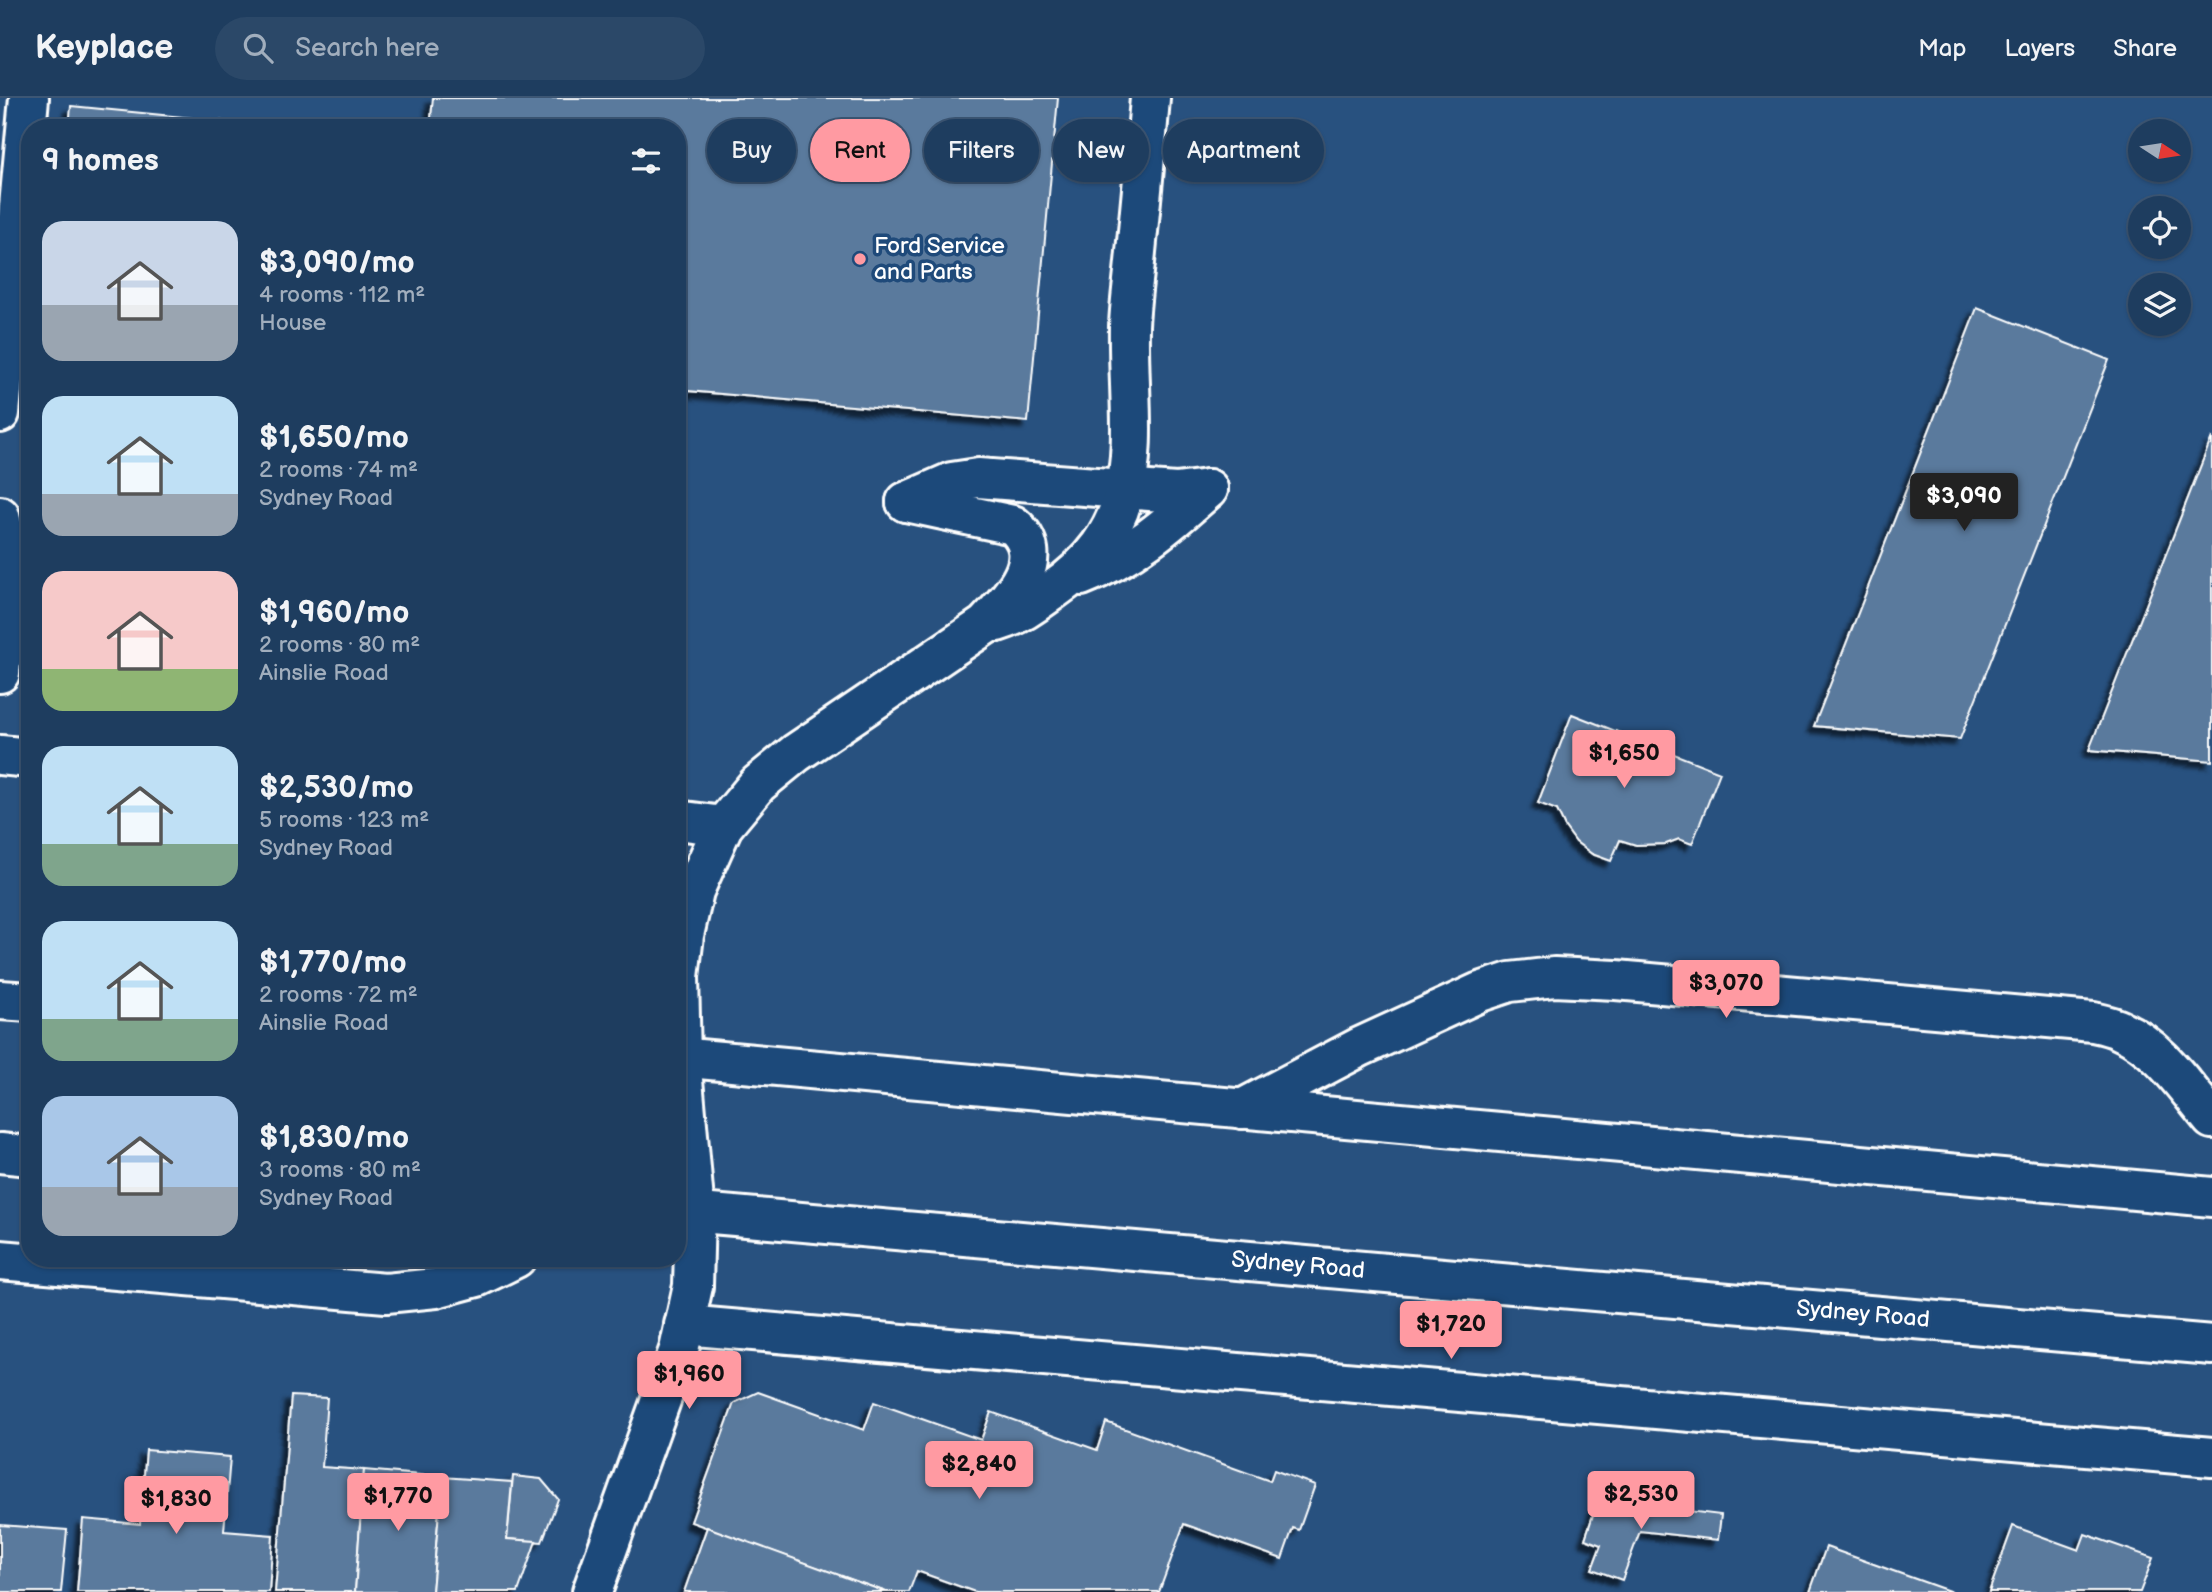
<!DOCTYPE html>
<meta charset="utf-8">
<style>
:root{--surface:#1e3d5f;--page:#2b4868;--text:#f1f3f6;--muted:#a1aebd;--line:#3c5674;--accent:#ff9aa2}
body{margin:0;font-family:"Balsamiq Sans",sans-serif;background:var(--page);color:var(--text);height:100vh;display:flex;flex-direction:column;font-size:26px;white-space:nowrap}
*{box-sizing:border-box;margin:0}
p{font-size:23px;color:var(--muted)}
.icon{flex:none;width:38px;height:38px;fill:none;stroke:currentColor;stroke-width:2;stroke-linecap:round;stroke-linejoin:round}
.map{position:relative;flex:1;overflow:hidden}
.drawer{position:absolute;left:21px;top:21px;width:665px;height:1148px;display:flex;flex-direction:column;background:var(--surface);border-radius:28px;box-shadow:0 2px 5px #0004,0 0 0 2px var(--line)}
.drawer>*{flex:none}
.hud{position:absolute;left:707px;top:21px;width:665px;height:63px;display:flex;gap:14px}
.needle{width:46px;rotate:102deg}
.controls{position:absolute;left:2128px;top:21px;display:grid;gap:14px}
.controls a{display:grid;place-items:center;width:63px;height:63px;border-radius:50%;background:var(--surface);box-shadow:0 2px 5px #0004,0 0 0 2px var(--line);font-size:35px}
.price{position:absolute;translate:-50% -60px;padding:0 16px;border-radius:7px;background:var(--accent);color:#111;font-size:23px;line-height:46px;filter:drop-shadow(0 2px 4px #0008)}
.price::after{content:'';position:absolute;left:50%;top:42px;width:21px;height:16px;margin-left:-10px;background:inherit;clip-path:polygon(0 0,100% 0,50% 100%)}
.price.selected{background:#222;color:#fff}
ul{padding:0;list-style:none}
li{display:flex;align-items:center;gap:21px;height:175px;padding:0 21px}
li span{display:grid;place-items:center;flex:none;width:196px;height:140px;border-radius:21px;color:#555}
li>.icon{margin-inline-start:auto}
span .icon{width:84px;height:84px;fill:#fffc;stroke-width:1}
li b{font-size:30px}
h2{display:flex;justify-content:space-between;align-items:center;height:84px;padding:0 21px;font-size:30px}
.tag{padding:0 24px;border-radius:32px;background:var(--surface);box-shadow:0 2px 5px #0004,0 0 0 2px var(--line);font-size:24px;line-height:63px}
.tag.selected{background:var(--accent);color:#111}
header{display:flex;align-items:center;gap:42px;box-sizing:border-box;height:98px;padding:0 35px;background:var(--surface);border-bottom:2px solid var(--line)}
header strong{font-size:33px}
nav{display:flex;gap:38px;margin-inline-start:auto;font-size:24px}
.search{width:490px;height:63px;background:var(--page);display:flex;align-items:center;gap:18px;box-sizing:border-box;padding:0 24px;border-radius:38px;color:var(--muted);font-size:26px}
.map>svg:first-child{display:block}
.building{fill:#5a7a9d;stroke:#fff;stroke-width:2;filter:url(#shadow)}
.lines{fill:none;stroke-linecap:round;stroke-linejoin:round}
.minor-casing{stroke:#fff;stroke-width:44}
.highway-casing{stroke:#fff;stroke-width:44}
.minor{stroke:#1f4a7a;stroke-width:38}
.highway{stroke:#1f4a7a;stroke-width:38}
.poi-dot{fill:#ff9aa2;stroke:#1f4a7a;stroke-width:2.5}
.labels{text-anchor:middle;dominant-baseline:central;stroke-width:7;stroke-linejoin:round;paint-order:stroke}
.poi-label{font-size:23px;fill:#fff;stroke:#1f4a7a;text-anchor:start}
.street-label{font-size:23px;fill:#fff;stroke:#1f4a7a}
</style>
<header>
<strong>Keyplace</strong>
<div class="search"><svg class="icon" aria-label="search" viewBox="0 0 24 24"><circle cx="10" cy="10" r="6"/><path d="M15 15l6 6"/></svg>Search here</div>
<nav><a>Map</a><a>Layers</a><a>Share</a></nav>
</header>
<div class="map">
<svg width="2212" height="1494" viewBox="0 0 2212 1494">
<defs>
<filter id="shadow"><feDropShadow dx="-6" dy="6" stdDeviation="2" flood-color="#0009"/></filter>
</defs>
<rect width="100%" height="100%" fill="#28517f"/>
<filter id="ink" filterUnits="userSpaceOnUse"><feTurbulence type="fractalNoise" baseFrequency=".0143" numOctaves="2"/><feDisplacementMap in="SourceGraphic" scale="14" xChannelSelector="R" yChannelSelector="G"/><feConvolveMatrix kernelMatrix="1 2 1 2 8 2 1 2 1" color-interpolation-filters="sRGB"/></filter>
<g filter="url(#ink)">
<g class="building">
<polygon points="433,0 1058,0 1028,324 677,292 677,30 430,30"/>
<polygon points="71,8 294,30 69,30"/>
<polygon points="1977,210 2109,262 1960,641 1814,628"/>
<polygon points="2212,339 2212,663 2089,652"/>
<polygon points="1572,616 1720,674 1692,746 1679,741 1666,746 1636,747 1620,742 1611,763 1592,756 1576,744 1565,729 1557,712 1538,705"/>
<polygon points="758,1294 864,1332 874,1304 981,1342 991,1314 1097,1352 1106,1324 1270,1383 1274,1372 1315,1387 1299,1432 1293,1430 1282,1461 1184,1426 1159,1494 975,1494 917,1473 909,1494 886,1494 691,1424 734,1305"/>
<polygon points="291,1298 327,1300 322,1369 364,1372 355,1494 275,1494"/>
<polygon points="146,1352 230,1359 224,1433 273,1437 269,1494 77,1494 83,1421 140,1426"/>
<polygon points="364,1372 442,1379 432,1494 355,1494"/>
<polygon points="513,1378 541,1381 558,1401 542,1444 507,1441"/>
<polygon points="442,1379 512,1384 507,1441 536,1443 518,1494 432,1494"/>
<polygon points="1598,1402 1721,1417 1718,1442 1640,1433 1622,1482 1592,1471 1601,1447 1585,1441"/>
<polygon points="0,1427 67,1432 61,1494 0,1494"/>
<polygon points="2013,1428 2079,1452 2085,1436 2153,1460 2140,1494 1989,1494"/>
<polygon points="707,1429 886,1494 684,1494"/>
<polygon points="1826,1449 1952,1494 1810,1494"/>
</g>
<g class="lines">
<g class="minor-casing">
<g id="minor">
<polyline points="0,315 29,0"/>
<polyline points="906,404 952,384 978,380 1176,395 1208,391"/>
<polyline points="0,418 10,458 0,575"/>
<path d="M1081,478C1130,460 1170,425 1208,391"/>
<path d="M997,524C1018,518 1034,506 1052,493C1155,422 1127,334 1129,228C1130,203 1134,178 1136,154C1141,103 1146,51 1150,0"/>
<polyline points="0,657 30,660"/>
<polyline points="677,722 723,728"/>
<path d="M1242,1011L1360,949L1480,894L1510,884L1554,879L1616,882L2093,924C2102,926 2112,928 2120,932C2160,949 2185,989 2212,1021"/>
<polyline points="0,1162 386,1195 436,1190 477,1179 516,1160"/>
<polyline points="684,1227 2212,1359"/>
<path d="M592,1494L679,1252L693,1188L695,1115L681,960L679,879L684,837L694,793L723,728L758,686L796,655L985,527C1010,501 1051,459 1013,427L906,404"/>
</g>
</g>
<g class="highway-casing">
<g id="highway">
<polyline points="0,902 30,904"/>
<polyline points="677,959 2212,1099"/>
<polyline points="0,1055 30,1058"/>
<polyline points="677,1113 2212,1247"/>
</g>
</g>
<use href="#minor" class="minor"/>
<use href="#highway" class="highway"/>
</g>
</g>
<circle class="poi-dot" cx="860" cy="161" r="7"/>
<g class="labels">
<g class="poi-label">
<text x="874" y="148">Ford Service<tspan x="874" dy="26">and Parts</tspan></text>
</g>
<g class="street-label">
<text transform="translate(1298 1167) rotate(5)">Sydney Road</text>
<text transform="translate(1863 1216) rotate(5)">Sydney Road</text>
</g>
</g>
</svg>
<div class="controls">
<a><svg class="needle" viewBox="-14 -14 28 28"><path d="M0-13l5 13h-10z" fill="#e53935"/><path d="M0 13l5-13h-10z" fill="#a1aebd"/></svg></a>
<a><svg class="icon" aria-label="locate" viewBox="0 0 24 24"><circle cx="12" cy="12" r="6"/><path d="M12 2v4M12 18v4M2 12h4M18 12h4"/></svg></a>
<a><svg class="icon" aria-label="layers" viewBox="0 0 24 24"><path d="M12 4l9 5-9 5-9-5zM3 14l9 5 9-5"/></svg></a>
</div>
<b class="price selected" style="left:1964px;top:435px">$3,090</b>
<b class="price" style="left:1624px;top:692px">$1,650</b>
<b class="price" style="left:1726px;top:922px">$3,070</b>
<b class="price" style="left:1451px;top:1263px">$1,720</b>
<b class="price" style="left:689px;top:1313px">$1,960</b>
<b class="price" style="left:979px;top:1403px">$2,840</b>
<b class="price" style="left:1641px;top:1433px">$2,530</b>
<b class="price" style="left:398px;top:1435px">$1,770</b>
<b class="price" style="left:176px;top:1438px">$1,830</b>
<div class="hud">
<a class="tag">Buy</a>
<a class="tag selected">Rent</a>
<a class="tag">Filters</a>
<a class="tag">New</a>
<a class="tag">Apartment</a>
</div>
<section class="drawer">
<h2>9 homes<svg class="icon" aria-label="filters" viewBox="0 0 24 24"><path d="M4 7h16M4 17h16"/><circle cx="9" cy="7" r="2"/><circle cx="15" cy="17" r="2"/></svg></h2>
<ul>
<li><span style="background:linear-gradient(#c9d6e8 60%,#9aa5b1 0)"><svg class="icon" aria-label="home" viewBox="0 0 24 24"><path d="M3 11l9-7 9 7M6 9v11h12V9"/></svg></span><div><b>$3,090/mo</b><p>4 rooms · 112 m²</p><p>House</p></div></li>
<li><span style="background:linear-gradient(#bfe0f5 70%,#9aa5b1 0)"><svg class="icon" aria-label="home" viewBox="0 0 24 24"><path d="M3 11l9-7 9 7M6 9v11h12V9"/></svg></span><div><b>$1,650/mo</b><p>2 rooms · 74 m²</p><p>Sydney Road</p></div></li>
<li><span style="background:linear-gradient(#f6c9c9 70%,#8fb573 0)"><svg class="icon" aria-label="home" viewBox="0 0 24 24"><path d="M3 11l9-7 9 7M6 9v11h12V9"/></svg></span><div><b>$1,960/mo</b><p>2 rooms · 80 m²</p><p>Ainslie Road</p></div></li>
<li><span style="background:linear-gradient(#bfe0f5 70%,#7fa58c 0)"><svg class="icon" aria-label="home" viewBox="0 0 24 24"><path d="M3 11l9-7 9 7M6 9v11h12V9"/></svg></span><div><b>$2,530/mo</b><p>5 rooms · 123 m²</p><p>Sydney Road</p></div></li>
<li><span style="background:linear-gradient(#bfe0f5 70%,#7fa58c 0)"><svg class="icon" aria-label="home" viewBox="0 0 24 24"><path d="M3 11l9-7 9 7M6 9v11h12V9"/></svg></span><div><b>$1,770/mo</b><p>2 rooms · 72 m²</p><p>Ainslie Road</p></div></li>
<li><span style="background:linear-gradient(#a9c7e8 65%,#9aa5b1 0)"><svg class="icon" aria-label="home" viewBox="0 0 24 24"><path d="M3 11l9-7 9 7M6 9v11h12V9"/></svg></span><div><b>$1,830/mo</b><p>3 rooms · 80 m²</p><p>Sydney Road</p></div></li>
</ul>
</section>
</div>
